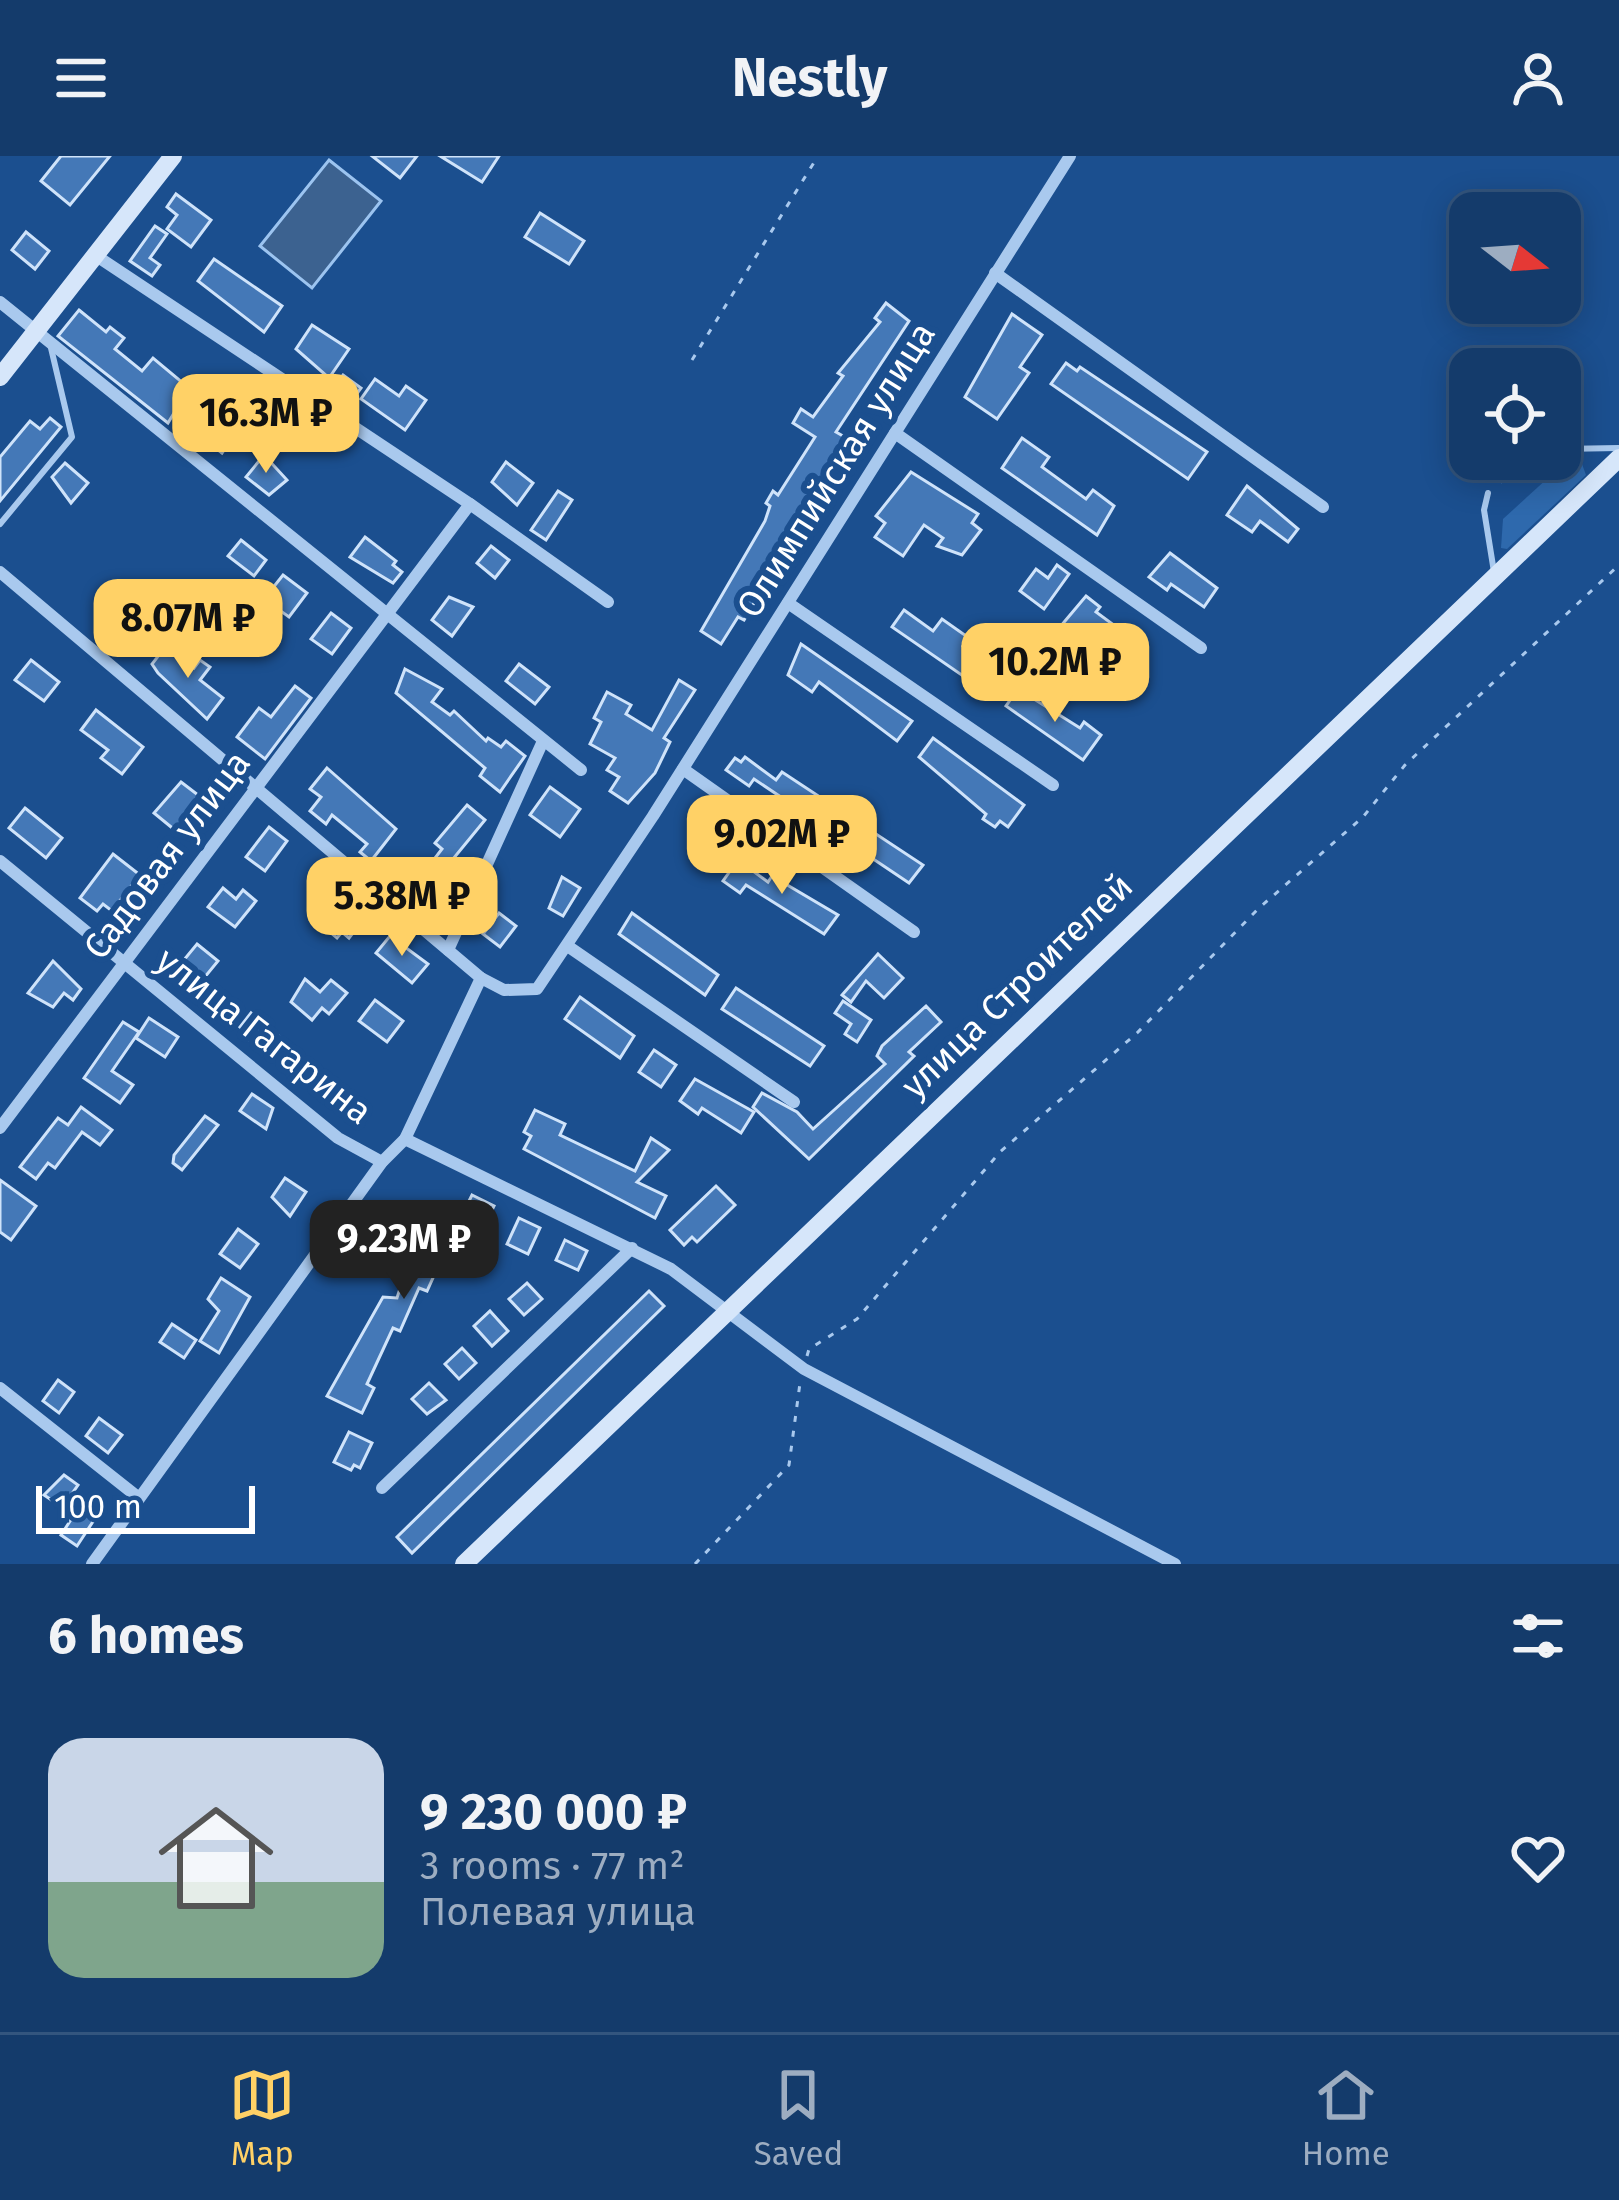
<!DOCTYPE html>
<meta charset="utf-8">
<style>
:root{--surface:#143b6b;--page:#214673;--text:#f1f3f6;--muted:#9dadc1;--line:#33557e;--accent:#ffd166}
body{margin:0;font-family:"Fira Sans",sans-serif;background:var(--page);color:var(--text);height:100vh;display:flex;flex-direction:column;font-size:45px;white-space:nowrap}
*{box-sizing:border-box;margin:0}
p{font-size:39px;color:var(--muted)}
.icon{flex:none;width:66px;height:66px;fill:none;stroke:currentColor;stroke-width:2;stroke-linecap:round;stroke-linejoin:round}
.map{position:relative;height:1408px;overflow:hidden}
.panel{display:flex;flex-direction:column;background:var(--surface);flex:1}
.panel>*{flex:none}
.needle{width:78px;rotate:107deg}
.fabs{position:absolute;left:1449px;top:36px;display:grid;gap:24px}
.fabs a{display:grid;place-items:center;width:132px;height:132px;border-radius:24px;background:var(--surface);box-shadow:0 6px 30px #0003,0 0 0 3px var(--line);font-size:60px}
.scale{position:absolute;left:36px;bottom:30px;width:219px;box-sizing:border-box;padding-left:12px;border:6px solid #fff;border-top:0;font-size:33px;line-height:42px;white-space:nowrap;color:#fff;-webkit-text-stroke:9px #1b4f8f;paint-order:stroke}
.price{position:absolute;translate:-50% -102px;padding:0 27px;border-radius:24px;background:var(--accent);color:#111;font-size:39px;line-height:78px;filter:drop-shadow(0 3px 6px #0008)}
.price::after{content:'';position:absolute;left:50%;top:72px;width:36px;height:27px;margin-left:-18px;background:inherit;clip-path:polygon(0 0,100% 0,50% 100%)}
.price.active{background:#222;color:#fff}
ul{padding:0;list-style:none}
li{display:flex;align-items:center;gap:36px;height:300px;padding:0 48px}
li span{display:grid;place-items:center;flex:none;width:336px;height:240px;border-radius:36px;color:#555}
li>.icon{margin-inline-start:auto}
span .icon{width:144px;height:144px;fill:#fffc;stroke-width:1}
li b{font-size:51px}
h2{display:flex;justify-content:space-between;align-items:center;height:144px;padding:0 48px;font-size:51px}
header{display:flex;justify-content:space-between;align-items:center;height:156px;padding:0 48px;background:var(--surface);font-size:54px;font-weight:700}
.dock{display:flex;justify-content:space-around;align-items:center;height:168px;border-top:3px solid var(--line);background:var(--surface);font-size:33px;color:var(--muted)}
.dock a{display:grid;justify-items:center;gap:6px}
.dock .active{color:var(--accent)}
.map>svg:first-child{display:block}
.green{fill:#2e69ad}
.water{fill:#3c6290;stroke:#9cc4f0;stroke-width:3}
.building{fill:#4478b7;stroke:#cfe3fa;stroke-width:3}
.lines{fill:none;stroke-linecap:round;stroke-linejoin:round}
.path{stroke:#a9c9ee;stroke-width:3;stroke-dasharray:6 9;stroke-linecap:butt}
.lane{stroke:#a9c9ee;stroke-width:6}
.street{stroke:#a9c9ee;stroke-width:12}
.secondary{stroke:#d6e6fa;stroke-width:18}
.labels{text-anchor:middle;dominant-baseline:central;stroke-width:12;stroke-linejoin:round;paint-order:stroke}
.street-label{font-size:36px;fill:#fff;stroke:#1b4f8f}
</style>
<header><svg class="icon" aria-label="menu" viewBox="0 0 24 24"><path d="M4 6h16M4 12h16M4 18h16"/></svg>Nestly<svg class="icon" aria-label="person" viewBox="0 0 24 24"><circle cx="12" cy="8" r="4"/><path d="M4 21q1-7 8-7t8 7"/></svg></header>
<div class="map">
<svg width="1619" height="1408" viewBox="0 0 1619 1408">
<rect width="100%" height="100%" fill="#1b4f8f"/>
<polygon class="green" points="1582,308 1586,319 1507,393 1501,392 1503,363 1560,311"/>
<polygon class="water" points="329,4 381,45 312,132 260,90"/>
<g class="building">
<polygon points="61,0 110,0 70,49 41,25"/>
<polygon points="372,0 417,0 400,22"/>
<polygon points="440,0 499,0 482,26"/>
<polygon points="176,38 211,64 191,91 167,73 177,59 167,51"/>
<polygon points="540,57 584,85 569,108 525,81"/>
<polygon points="155,70 167,78 150,102 160,109 152,120 130,105"/>
<polygon points="26,76 49,95 35,113 12,94"/>
<polygon points="214,103 282,150 264,176 198,125"/>
<polygon points="886,147 909,165 836,276 850,284 753,430 758,433 757,442 744,464 738,461 721,488 701,475 765,365 770,350 766,347 773,335 778,339 815,281 793,267 801,253 813,261 843,220 838,217 880,166 875,162"/>
<polygon points="79,154 106,176 110,171 124,182 115,193 142,215 153,202 189,232 168,267 58,180"/>
<polygon points="1012,158 1042,179 1020,211 1029,217 997,263 965,241"/>
<polygon points="312,169 349,193 329,222 296,193"/>
<polygon points="1066,207 1077,215 1080,211 1207,296 1188,323 1051,228"/>
<polygon points="343,219 361,232 348,250 330,237"/>
<polygon points="375,223 399,240 406,230 426,244 405,274 361,243"/>
<polygon points="202,253 236,277 222,297 189,271"/>
<polygon points="50,262 61,271 0,345 0,301 30,265 40,273"/>
<polygon points="1022,282 1049,301 1042,311 1086,343 1093,334 1114,350 1097,379 1002,312"/>
<polygon points="264,299 287,324 269,339 246,321"/>
<polygon points="506,306 533,327 517,349 492,326"/>
<polygon points="65,307 88,327 71,347 52,321"/>
<polygon points="911,316 978,358 972,367 981,374 962,399 937,390 943,382 924,369 903,400 875,381 885,367 876,360"/>
<polygon points="1247,330 1298,373 1288,386 1260,365 1252,376 1227,359"/>
<polygon points="558,335 572,344 546,384 531,374"/>
<polygon points="365,381 396,405 393,409 402,416 393,427 350,401"/>
<polygon points="241,384 266,404 254,420 228,400"/>
<polygon points="491,390 509,404 495,422 477,407"/>
<polygon points="1170,397 1217,432 1204,451 1171,428 1167,434 1149,421"/>
<polygon points="1057,409 1069,418 1044,453 1020,435 1036,413 1048,422"/>
<polygon points="283,419 307,437 289,461 264,443"/>
<polygon points="1086,440 1100,451 1096,456 1130,481 1115,501 1076,474 1072,479 1060,471"/>
<polygon points="449,441 473,451 452,480 432,464"/>
<polygon points="904,454 933,475 942,463 969,482 963,490 996,513 982,533 892,471"/>
<polygon points="331,457 351,472 332,498 311,483"/>
<polygon points="801,488 912,565 897,585 819,526 812,536 788,519"/>
<polygon points="166,490 194,512 200,504 210,511 200,524 223,542 207,563 158,517 152,508"/>
<polygon points="31,504 59,526 44,545 15,524"/>
<polygon points="519,508 549,531 535,548 506,525"/>
<polygon points="405,513 442,533 432,546 450,559 454,555 486,585 488,582 501,591 506,585 525,600 500,636 480,620 485,612 396,537"/>
<polygon points="679,524 695,534 664,582 670,586 655,617 628,647 610,635 619,621 607,614 615,602 590,588 601,566 594,562 607,536 631,549 626,558 652,574"/>
<polygon points="295,530 311,542 265,603 237,581 259,552 271,561"/>
<polygon points="1018,533 1080,572 1084,566 1101,579 1083,604 1006,550"/>
<polygon points="96,554 143,591 122,618 101,602 108,594 81,574"/>
<polygon points="933,582 1024,649 1008,671 1000,665 995,671 983,663 986,658 919,601"/>
<polygon points="745,601 776,624 782,616 923,709 909,727 754,623 749,630 726,614 735,602 741,606"/>
<polygon points="327,612 396,673 371,705 360,696 367,688 332,659 326,668 310,655 321,641 310,633"/>
<polygon points="181,626 202,642 176,675 154,657"/>
<polygon points="550,631 580,653 560,681 530,659"/>
<polygon points="467,649 485,664 444,714 462,727 448,745 419,723 442,693 435,687"/>
<polygon points="25,652 62,682 46,702 9,672"/>
<polygon points="269,671 287,685 265,715 246,701"/>
<polygon points="113,698 140,719 112,755 103,748 97,755 80,742"/>
<polygon points="738,704 768,726 772,720 838,759 824,778 746,729 740,737 723,725"/>
<polygon points="562,721 580,732 563,760 549,752"/>
<polygon points="223,732 236,743 243,734 256,745 235,771 208,751"/>
<polygon points="342,735 360,750 367,742 375,749 349,782 342,776 337,782 314,763"/>
<polygon points="499,757 516,770 500,791 483,778"/>
<polygon points="632,757 718,819 705,839 619,778"/>
<polygon points="390,780 428,808 412,827 376,797"/>
<polygon points="197,788 218,805 200,827 194,822 189,828 174,816"/>
<polygon points="878,798 903,822 884,842 866,825 851,846 842,839"/>
<polygon points="53,805 81,833 73,844 64,837 53,851 28,837"/>
<polygon points="305,823 320,836 331,824 347,837 329,858 322,852 312,864 291,846"/>
<polygon points="736,832 824,890 810,910 722,853"/>
<polygon points="580,841 634,880 620,902 565,863"/>
<polygon points="375,844 403,865 387,886 359,865"/>
<polygon points="843,845 871,864 857,886 845,878 851,868 835,857"/>
<polygon points="926,850 941,866 909,896 914,900 809,1003 753,951 762,937 797,956 813,973 885,908 877,900 882,890"/>
<polygon points="251,857 280,881 269,894 245,882 248,878 240,871"/>
<polygon points="149,862 178,881 165,901 136,882"/>
<polygon points="123,866 139,876 112,915 133,929 120,947 84,922"/>
<polygon points="654,894 676,909 661,931 639,916"/>
<polygon points="330,922 357,940 349,952 341,947 337,952 319,939"/>
<polygon points="695,923 754,956 741,977 702,952 698,958 680,945"/>
<polygon points="252,938 273,952 266,973 240,955"/>
<polygon points="81,951 112,974 100,989 82,976 55,1012 48,1007 36,1023 20,1011 58,962 68,969"/>
<polygon points="535,954 565,968 560,979 635,1015 651,982 669,994 637,1026 666,1040 655,1062 524,993 531,980 524,976"/>
<polygon points="205,960 218,969 182,1014 173,1007 174,999"/>
<polygon points="285,1022 306,1036 290,1060 272,1041"/>
<polygon points="0,1024 36,1050 11,1084 0,1076"/>
<polygon points="716,1030 735,1049 697,1086 692,1081 684,1089 670,1074"/>
<polygon points="472,1039 494,1050 485,1069 477,1065 462,1098 456,1095 450,1106 442,1102 427,1135 419,1132 400,1175 393,1172 367,1228 374,1232 362,1257 327,1240 383,1141 397,1142 410,1101 416,1099 434,1060 456,1071"/>
<polygon points="519,1062 540,1072 528,1098 507,1088"/>
<polygon points="238,1073 258,1088 240,1112 220,1098"/>
<polygon points="565,1084 587,1095 578,1114 556,1104"/>
<polygon points="221,1122 250,1141 219,1197 200,1185 219,1155 208,1143"/>
<polygon points="527,1127 542,1143 524,1159 509,1143"/>
<polygon points="649,1135 664,1150 412,1397 397,1381"/>
<polygon points="490,1155 508,1175 492,1190 474,1170"/>
<polygon points="172,1168 196,1184 184,1202 160,1186"/>
<polygon points="462,1192 476,1207 459,1223 445,1208"/>
<polygon points="58,1224 74,1236 59,1257 43,1245"/>
<polygon points="429,1227 446,1244 427,1258 412,1243"/>
<polygon points="99,1262 122,1279 108,1297 86,1280"/>
<polygon points="349,1276 372,1287 360,1312 354,1309 351,1314 334,1306"/>
<polygon points="64,1319 78,1329 69,1342 96,1361 77,1390 61,1379 74,1359 44,1339"/>
</g>
<g class="lines">
<g class="path">
<polyline points="692,204 818,0"/>
<polyline points="807,1200 809,1193 857,1163 1000,996 1137,877 1258,753 1363,661 1405,609 1619,409"/>
<polyline points="695,1408 789,1309 800,1227"/>
</g>
<g class="lane">
<polyline points="1560,293 1619,292"/>
<polyline points="1502,324 1529,303"/>
<polyline points="1488,337 1484,354 1494,416"/>
<polyline points="0,368 72,281 51,192"/>
</g>
<g class="street">
<polyline points="95,99 470,348 608,446"/>
<polyline points="995,117 1323,351"/>
<polyline points="0,146 581,614"/>
<polyline points="895,277 1201,492"/>
<polyline points="0,416 481,822 504,834 537,833 653,660 1070,0"/>
<polyline points="788,447 1053,629"/>
<polyline points="683,613 914,776"/>
<polyline points="0,705 338,982 382,1006"/>
<polyline points="569,791 794,946"/>
<polyline points="448,794 543,585"/>
<polyline points="0,972 470,348"/>
<polyline points="405,983 671,1113 804,1213 1175,1408"/>
<polyline points="0,1232 139,1342"/>
<polyline points="382,1332 632,1092"/>
<polyline points="92,1408 382,1006 405,983 481,822"/>
</g>
<g class="secondary">
<polyline points="0,221 173,0"/>
<polyline points="464,1408 1619,302"/>
</g>
</g>
<g class="labels">
<g class="street-label">
<text transform="translate(836 314) rotate(-58)">Олимпийская улица</text>
<text transform="translate(167 699) rotate(-53)">Садовая улица</text>
<text transform="translate(1017 830) rotate(-44)">улица Строителей</text>
<text transform="translate(264 880) rotate(38)">улица Гагарина</text>
</g>
</g>
</svg>
<div class="fabs">
<a><svg class="needle" viewBox="-14 -14 28 28"><path d="M0-13l5 13h-10z" fill="#e53935"/><path d="M0 13l5-13h-10z" fill="#9dadc1"/></svg></a>
<a><svg class="icon" aria-label="locate" viewBox="0 0 24 24"><circle cx="12" cy="12" r="6"/><path d="M12 2v4M12 18v4M2 12h4M18 12h4"/></svg></a>
</div>
<div class="scale">100 m</div>
<b class="price" style="left:266px;top:320px">16.3M ₽</b>
<b class="price" style="left:188px;top:525px">8.07M ₽</b>
<b class="price" style="left:1055px;top:569px">10.2M ₽</b>
<b class="price" style="left:782px;top:741px">9.02M ₽</b>
<b class="price" style="left:402px;top:803px">5.38M ₽</b>
<b class="price active" style="left:404px;top:1146px">9.23M ₽</b>
</div>
<section class="panel">
<h2>6 homes<svg class="icon" aria-label="filters" viewBox="0 0 24 24"><path d="M4 7h16M4 17h16"/><circle cx="9" cy="7" r="2"/><circle cx="15" cy="17" r="2"/></svg></h2>
<ul>
<li><span style="background:linear-gradient(#c9d6e8 60%,#7fa58c 0)"><svg class="icon" aria-label="home" viewBox="0 0 24 24"><path d="M3 11l9-7 9 7M6 9v11h12V9"/></svg></span><div><b>9 230 000 ₽</b><p>3 rooms · 77 m²</p><p>Полевая улица</p></div><svg class="icon" aria-label="heart" viewBox="0 0 24 24"><path d="M12 20l-8-8c-3-5 5-10 8-4 3-6 11-1 8 4z"/></svg></li>
</ul>
</section>
<nav class="dock">
<a class="active"><svg class="icon" aria-label="map" viewBox="0 0 24 24"><path d="M3 6l6-2 6 2 6-2v14l-6 2-6-2-6 2zM9 4v14M15 6v14"/></svg>Map</a>
<a><svg class="icon" aria-label="saved" viewBox="0 0 24 24"><path d="M7 4h10v16l-5-4-5 4z"/></svg>Saved</a>
<a><svg class="icon" aria-label="home" viewBox="0 0 24 24"><path d="M3 11l9-7 9 7M6 9v11h12V9"/></svg>Home</a>
</nav>
